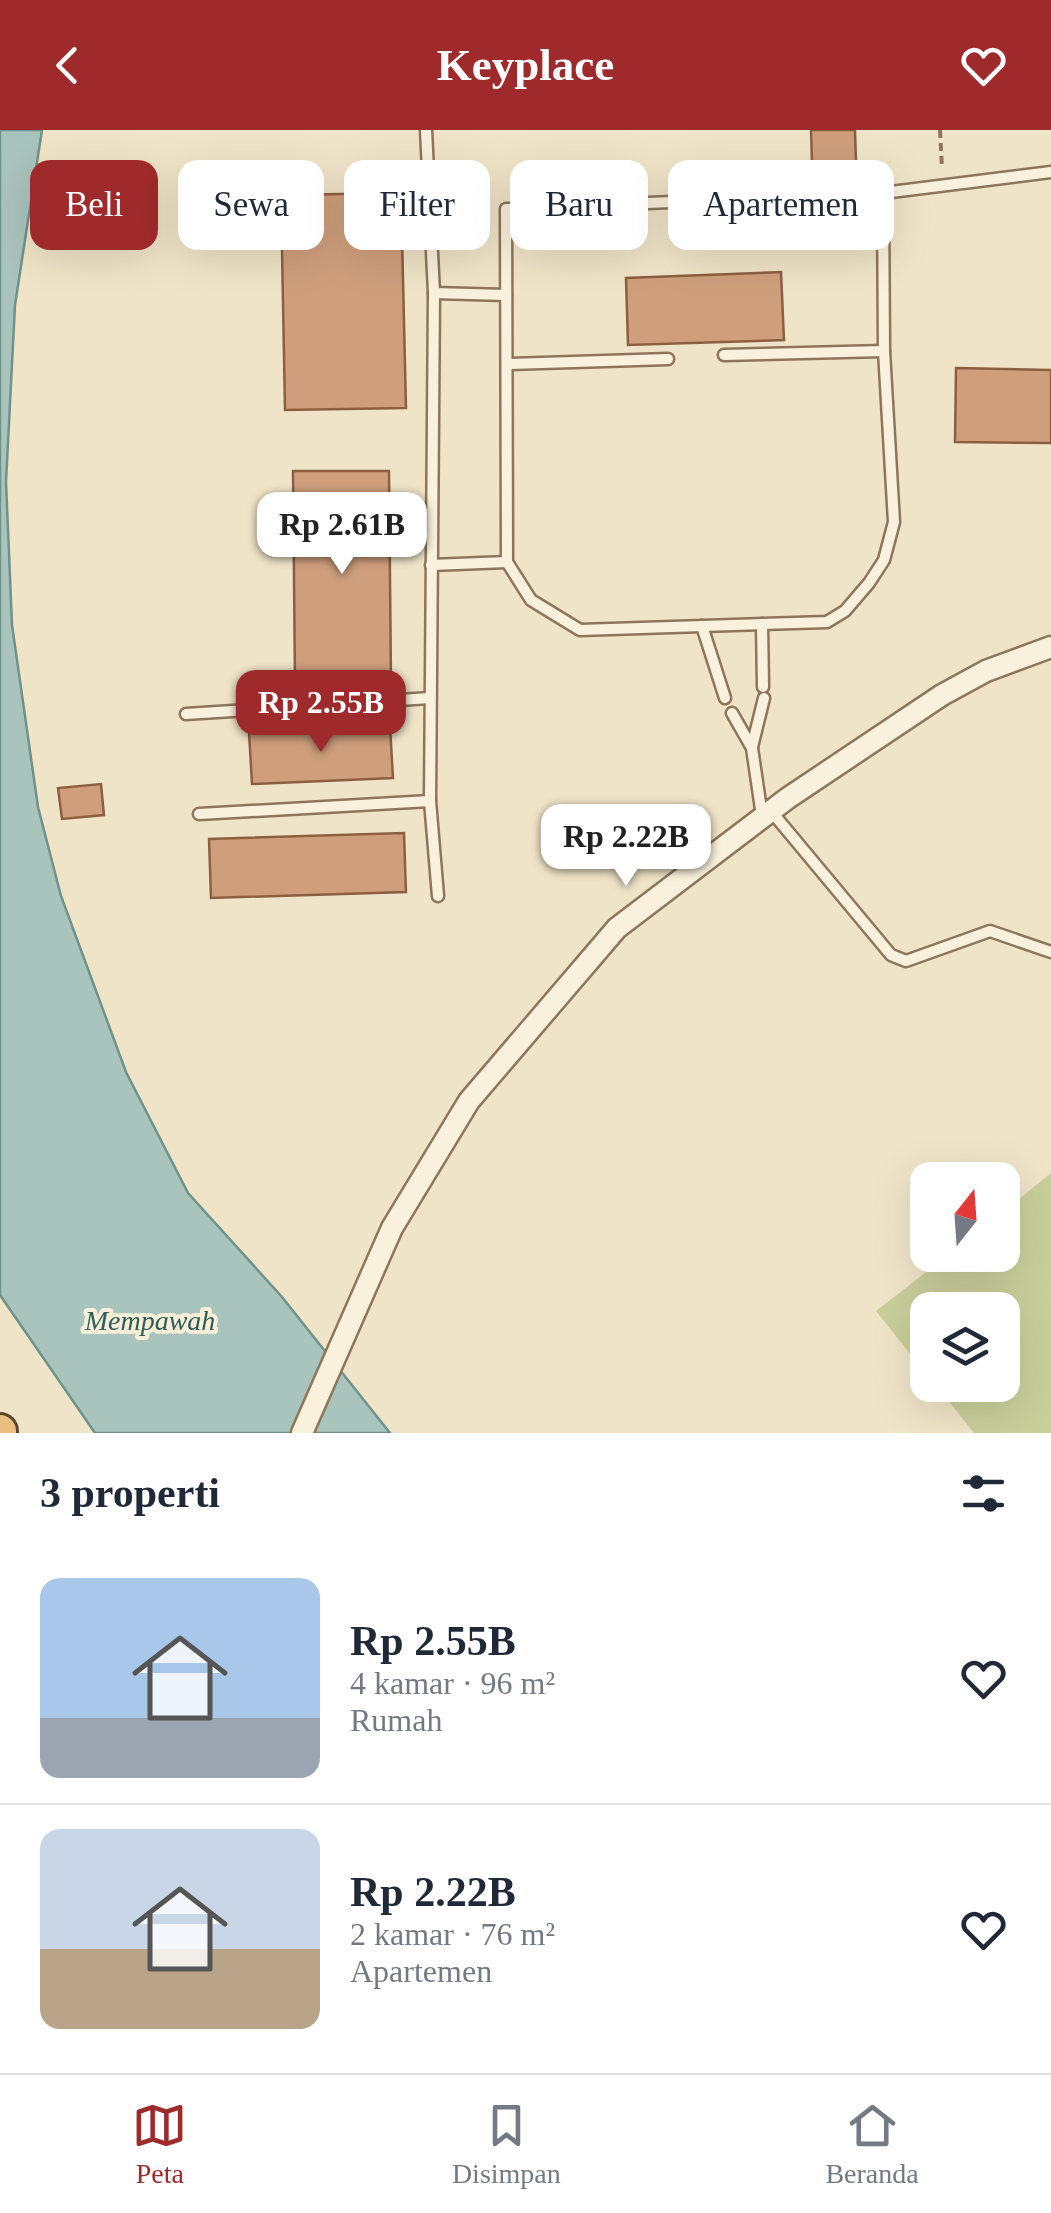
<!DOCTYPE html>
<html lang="id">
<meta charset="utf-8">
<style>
:root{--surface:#fff;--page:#f6f6f7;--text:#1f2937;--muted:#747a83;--line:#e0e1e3;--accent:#9e2a2b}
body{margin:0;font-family:Georgia,serif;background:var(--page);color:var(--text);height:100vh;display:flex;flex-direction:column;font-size:38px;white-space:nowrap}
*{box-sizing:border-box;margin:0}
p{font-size:32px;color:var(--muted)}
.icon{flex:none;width:55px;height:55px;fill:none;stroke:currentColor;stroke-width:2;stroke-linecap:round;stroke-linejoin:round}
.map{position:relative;height:1303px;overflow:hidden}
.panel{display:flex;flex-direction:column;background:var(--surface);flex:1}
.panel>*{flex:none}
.hud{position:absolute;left:30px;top:30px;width:992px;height:90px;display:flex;gap:20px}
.needle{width:65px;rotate:17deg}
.buttons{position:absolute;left:910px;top:1032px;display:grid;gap:20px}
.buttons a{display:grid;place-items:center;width:110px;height:110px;border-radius:20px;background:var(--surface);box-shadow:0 10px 40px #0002;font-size:50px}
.price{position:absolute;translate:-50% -85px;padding:0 22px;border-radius:20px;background:#fff;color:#222;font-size:32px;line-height:65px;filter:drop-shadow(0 2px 5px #0008)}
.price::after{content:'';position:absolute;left:50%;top:60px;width:30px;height:22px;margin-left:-15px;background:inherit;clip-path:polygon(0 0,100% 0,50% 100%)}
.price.active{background:var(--accent);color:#fff}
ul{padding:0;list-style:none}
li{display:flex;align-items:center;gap:30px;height:250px;padding:0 40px}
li+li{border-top:2px solid var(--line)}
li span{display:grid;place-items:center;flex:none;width:280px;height:200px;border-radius:20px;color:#555}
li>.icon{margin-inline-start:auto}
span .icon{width:120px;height:120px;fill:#fffc;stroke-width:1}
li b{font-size:42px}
h2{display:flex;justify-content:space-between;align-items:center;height:120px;padding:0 40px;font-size:42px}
.tag{padding:0 35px;border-radius:20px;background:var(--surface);box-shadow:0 10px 40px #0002;font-size:35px;line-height:90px}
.tag.active{background:var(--accent);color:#fff}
header{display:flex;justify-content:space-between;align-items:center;height:130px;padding:0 40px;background:var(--accent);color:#fff;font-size:45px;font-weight:800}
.dock{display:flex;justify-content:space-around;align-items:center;height:140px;border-top:2px solid var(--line);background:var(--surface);font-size:28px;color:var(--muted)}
.dock a{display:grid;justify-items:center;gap:5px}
.dock .active{color:var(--accent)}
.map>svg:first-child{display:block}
.green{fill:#c9cf9b}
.water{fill:#a9c4bc;stroke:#6f938a;stroke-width:2.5}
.building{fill:#cf9f7d;stroke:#8d5f41;stroke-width:2.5}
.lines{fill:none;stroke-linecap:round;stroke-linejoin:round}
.service-casing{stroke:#8d765c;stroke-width:15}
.minor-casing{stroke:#8d765c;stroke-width:25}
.trunk-casing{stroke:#5b4430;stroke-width:38}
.path{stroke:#8d765c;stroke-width:4;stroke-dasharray:8 5;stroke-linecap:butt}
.service{stroke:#faf1dc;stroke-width:10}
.minor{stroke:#faf1dc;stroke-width:20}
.trunk{stroke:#eabe7c;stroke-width:32}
.labels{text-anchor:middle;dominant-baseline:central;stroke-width:8;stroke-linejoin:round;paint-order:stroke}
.water-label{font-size:28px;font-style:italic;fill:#2f5d5a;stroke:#f7eed8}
</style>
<header><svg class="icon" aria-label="back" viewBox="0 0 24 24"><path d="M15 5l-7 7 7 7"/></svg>Keyplace<svg class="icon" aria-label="heart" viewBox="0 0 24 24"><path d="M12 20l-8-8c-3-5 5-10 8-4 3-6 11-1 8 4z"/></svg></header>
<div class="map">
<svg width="1051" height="1303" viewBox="0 0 1051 1303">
<rect width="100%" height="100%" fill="#f0e4c8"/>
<polygon class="green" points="1051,1043 1051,1303 974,1303 936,1255 1002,1255 1002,1180 928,1180 927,1245 876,1181 948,1125 1002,1125 1003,1082"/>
<polygon class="water" points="0,0 42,0 15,175 6,352 12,495 38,677 61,766 126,942 188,1063 282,1167 390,1303 95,1303 0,1165"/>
<g class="building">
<polygon points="811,0 855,0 856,32 812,33"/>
<polygon points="401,63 406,278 285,280 281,65"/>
<polygon points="781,142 784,210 628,215 626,148"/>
<polygon points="956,238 1051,240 1051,313 955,312"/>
<polygon points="293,341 389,341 391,553 295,554"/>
<polygon points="390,596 393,648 252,654 249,602"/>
<polygon points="101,654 104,685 62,689 58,658"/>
<polygon points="404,703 406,762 211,768 209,709"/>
</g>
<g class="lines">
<g class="service-casing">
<g id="service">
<polyline points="426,0 434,163 430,671 438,766"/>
<polyline points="883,63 884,221 894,392 884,430 869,453 845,481 827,492 580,500 531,470 507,432 506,79 883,63 1051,42"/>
<polyline points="434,163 506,165"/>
<polyline points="724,225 884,221"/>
<polyline points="510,234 668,229"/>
<polyline points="431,435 507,432"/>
<polyline points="762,494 763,557"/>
<polyline points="702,496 725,568"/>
<polyline points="732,583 752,618 762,686"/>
<polyline points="186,584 430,568"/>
<polyline points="752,617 764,568"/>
<polyline points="771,681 891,825 906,831 990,801 1051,822"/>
<polyline points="199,684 430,671"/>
</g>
</g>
<g class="minor-casing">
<polyline id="minor" points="302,1303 392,1098 469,971 617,798 788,668 942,565 986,541 1051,517"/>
</g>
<g class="trunk-casing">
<polyline id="trunk" points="0,1301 0,1303"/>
</g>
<polyline class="path" points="940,0 942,38"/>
<use href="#service" class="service"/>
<use href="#minor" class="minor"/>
<use href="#trunk" class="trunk"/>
</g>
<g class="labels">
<g class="water-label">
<text x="150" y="1190">Mempawah</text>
</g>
</g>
</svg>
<div class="buttons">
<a><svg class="needle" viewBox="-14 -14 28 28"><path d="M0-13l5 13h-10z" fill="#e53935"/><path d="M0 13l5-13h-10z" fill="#747a83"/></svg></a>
<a><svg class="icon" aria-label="layers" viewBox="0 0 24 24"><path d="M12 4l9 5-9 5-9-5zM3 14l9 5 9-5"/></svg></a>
</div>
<b class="price" style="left:342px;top:447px">Rp 2.61B</b>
<b class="price active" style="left:321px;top:625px">Rp 2.55B</b>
<b class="price" style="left:626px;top:759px">Rp 2.22B</b>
<div class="hud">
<a class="tag active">Beli</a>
<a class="tag">Sewa</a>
<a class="tag">Filter</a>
<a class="tag">Baru</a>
<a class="tag">Apartemen</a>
</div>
</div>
<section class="panel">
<h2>3 properti<svg class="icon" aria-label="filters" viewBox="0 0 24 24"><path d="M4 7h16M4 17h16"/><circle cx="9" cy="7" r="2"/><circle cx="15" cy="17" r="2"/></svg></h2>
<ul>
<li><span style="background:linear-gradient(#a9c7e8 70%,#9aa5b1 0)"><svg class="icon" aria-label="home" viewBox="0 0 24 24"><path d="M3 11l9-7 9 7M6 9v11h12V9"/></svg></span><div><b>Rp 2.55B</b><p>4 kamar · 96 m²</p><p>Rumah</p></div><svg class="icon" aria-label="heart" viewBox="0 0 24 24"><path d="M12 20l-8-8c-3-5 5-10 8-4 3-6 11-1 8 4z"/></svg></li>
<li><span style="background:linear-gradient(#c9d6e8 60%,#b9a48a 0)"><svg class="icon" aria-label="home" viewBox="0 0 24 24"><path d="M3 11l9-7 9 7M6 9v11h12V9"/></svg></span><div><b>Rp 2.22B</b><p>2 kamar · 76 m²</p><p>Apartemen</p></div><svg class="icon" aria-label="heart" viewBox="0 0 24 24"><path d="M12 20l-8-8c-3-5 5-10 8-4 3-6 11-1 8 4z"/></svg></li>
</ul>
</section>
<nav class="dock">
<a class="active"><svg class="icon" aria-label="map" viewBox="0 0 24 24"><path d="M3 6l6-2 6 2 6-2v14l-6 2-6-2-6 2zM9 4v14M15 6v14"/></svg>Peta</a>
<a><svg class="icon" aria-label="saved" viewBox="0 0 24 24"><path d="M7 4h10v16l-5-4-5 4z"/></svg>Disimpan</a>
<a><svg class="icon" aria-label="home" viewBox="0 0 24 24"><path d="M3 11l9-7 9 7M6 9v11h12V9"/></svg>Beranda</a>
</nav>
